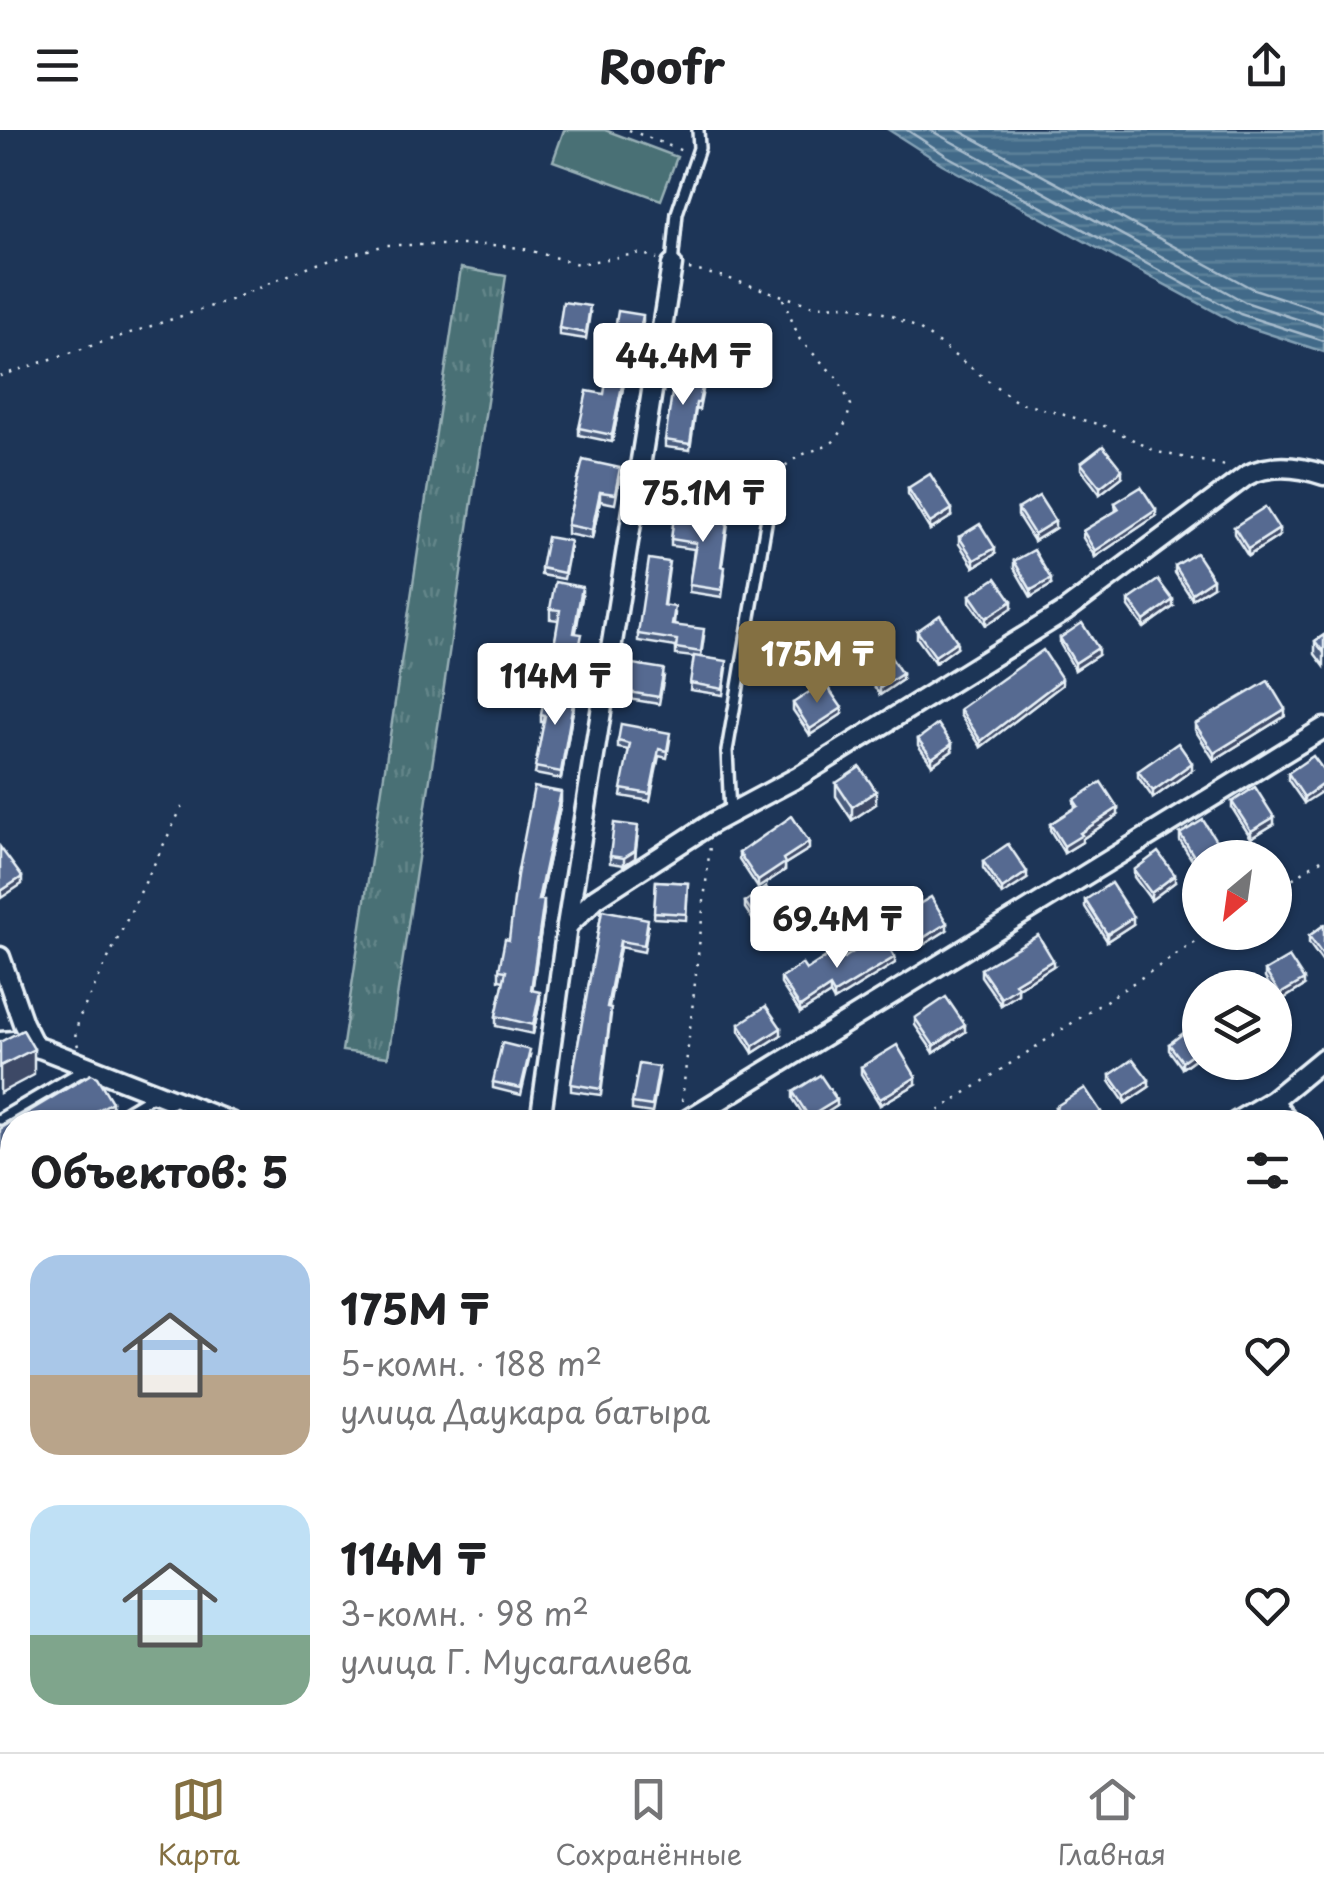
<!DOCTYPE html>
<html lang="ru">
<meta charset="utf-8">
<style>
:root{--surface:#fff;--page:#f6f6f6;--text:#202124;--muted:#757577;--line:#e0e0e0;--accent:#847042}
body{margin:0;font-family:"Playpen Sans",sans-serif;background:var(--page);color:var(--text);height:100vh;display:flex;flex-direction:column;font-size:38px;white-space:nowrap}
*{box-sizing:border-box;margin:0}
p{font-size:32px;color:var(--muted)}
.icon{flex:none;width:55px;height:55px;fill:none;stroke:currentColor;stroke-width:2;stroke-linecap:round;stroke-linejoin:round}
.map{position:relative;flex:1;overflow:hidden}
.sheet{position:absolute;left:0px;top:980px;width:1325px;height:642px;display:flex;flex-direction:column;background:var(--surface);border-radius:40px 40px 0 0;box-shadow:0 2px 8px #0004}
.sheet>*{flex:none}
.needle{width:65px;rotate:209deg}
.buttons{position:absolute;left:1182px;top:710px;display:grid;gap:20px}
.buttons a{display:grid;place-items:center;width:110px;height:110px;border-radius:50%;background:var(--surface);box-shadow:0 2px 8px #0004;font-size:50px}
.price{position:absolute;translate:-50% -85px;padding:0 22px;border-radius:10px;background:#fff;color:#222;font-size:32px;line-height:65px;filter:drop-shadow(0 2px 5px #0008)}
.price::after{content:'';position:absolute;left:50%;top:60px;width:30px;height:22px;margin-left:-15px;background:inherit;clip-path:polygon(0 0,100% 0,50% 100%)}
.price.on{background:var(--accent);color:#fff}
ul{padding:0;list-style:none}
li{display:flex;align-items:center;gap:30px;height:250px;padding:0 30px}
li span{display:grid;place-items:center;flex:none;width:280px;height:200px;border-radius:30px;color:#555}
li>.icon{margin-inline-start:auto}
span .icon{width:120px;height:120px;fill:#fffc;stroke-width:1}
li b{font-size:42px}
h2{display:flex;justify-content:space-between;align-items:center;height:120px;padding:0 30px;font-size:42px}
header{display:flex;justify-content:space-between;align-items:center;height:130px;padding:0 30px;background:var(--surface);font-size:45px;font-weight:700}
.menu{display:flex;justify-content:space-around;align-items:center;height:140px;border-top:2px solid var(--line);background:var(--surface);font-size:28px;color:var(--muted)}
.menu a{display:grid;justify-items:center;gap:5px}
.menu .on{color:var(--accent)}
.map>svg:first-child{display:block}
.grass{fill:url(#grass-tufts);stroke:#98b0b6;stroke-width:2.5}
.pitch{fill:#497074;stroke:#98b0b6;stroke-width:2.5}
.water{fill:url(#water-rules);stroke:#84a1b5;stroke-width:2.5}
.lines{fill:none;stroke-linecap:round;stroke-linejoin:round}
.shore{stroke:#a6bbcc;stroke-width:2.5}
.lane-casing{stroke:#e8f1f8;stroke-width:16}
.street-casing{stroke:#e8f1f8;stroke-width:25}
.primary-casing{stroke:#e8f1f8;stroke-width:35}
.path{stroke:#e8f1f8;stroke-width:2.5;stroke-dasharray:2.5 8;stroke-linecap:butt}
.lane{stroke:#1d3557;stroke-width:9}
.street{stroke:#1d3557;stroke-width:18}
.primary{stroke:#1d3557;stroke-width:28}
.wall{fill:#4a5b7d;stroke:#e8f1f8;stroke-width:2.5}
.shaded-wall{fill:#3c4a66;stroke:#e8f1f8;stroke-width:2.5}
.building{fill:#566a91;stroke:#e8f1f8;stroke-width:2.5}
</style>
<header><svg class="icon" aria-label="menu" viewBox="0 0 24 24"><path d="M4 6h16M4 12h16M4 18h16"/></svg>Roofr<svg class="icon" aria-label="share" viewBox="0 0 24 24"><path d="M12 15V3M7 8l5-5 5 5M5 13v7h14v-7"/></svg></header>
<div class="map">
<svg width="1324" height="1622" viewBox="0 0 1324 1622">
<defs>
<pattern id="grass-tufts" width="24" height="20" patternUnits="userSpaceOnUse" patternTransform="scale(2.5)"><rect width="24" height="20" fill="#497074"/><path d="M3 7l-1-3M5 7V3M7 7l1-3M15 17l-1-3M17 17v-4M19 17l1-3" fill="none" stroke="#638589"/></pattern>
<pattern id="water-rules" width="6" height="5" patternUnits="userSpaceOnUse" patternTransform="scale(2.5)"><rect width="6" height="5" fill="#426b89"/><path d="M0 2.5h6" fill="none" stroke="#5d819a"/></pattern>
</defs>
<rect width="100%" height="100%" fill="#1d3557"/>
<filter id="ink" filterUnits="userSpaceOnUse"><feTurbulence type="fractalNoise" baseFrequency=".01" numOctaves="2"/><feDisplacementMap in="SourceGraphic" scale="20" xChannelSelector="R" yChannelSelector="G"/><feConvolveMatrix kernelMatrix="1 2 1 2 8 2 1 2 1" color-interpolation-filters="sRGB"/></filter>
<g filter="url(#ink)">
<g class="grass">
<polygon points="461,138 506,146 388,927 342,921"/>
<polygon points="1324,1516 1324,1603 1313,1609 1313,1522"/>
<polygon points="1150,1610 1311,1610 1289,1622 1127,1622"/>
</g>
<g class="pitch">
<polygon points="564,0 605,0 677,27 661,70 553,31"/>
<polygon points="77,1610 540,1610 517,1622 70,1622"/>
</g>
<polygon class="water" points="889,0 1324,0 1324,222 1236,193 942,34"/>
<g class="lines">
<g class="shore">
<polyline points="907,0 947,26 1240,184 1324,211"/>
<polyline points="930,0 1245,172 1324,198"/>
<polyline points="958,0 1251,158 1324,182"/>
</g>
<g class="lane-casing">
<g id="lane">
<polyline points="672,135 677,83 699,18 698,0"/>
<polyline points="730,683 727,621 774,346"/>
<polyline points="0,989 87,938"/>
<polyline points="109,992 154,965"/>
<polyline points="0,1059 12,1051"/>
<polyline points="0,1133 12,1126"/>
</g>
</g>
<g class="street-casing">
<g id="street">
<path d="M567,796L596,768L712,693L798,647L1064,482L1246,346C1270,333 1298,336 1324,345"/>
<polyline points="0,827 23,893 35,917"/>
<polyline points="0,912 14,911 43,919 230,992"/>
<polyline points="1273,970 1288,992"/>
<polyline points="540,992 567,796 672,135"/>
<polyline points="684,992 1324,598"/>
<polyline points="1236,992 1273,970 1324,928"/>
<polyline points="1312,1029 1324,1047"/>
<polyline points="0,1323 12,1316"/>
<polyline points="1312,1344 1324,1337"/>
<polyline points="0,1529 12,1552"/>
<polyline points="49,1610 50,1622"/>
<polyline points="801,1610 808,1622"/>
<polyline points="680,1622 702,1610"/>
<polyline points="1063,1622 1084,1610"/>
</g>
</g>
<g class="primary-casing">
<polyline id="primary" points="1313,1622 1324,1616"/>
</g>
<g class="path">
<polyline points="629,0 685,22"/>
<polyline points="689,139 724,147 814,176 847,175 888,184 919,199 1017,272 1108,297 1157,322 1231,337"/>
<path d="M783,169L800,210L838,249L851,275C836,333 819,307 784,337"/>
<polyline points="0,246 230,170 310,136 386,115 492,115 521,118 578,134 641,123 657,129"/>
<polyline points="1275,760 1324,728"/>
<polyline points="78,916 75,907 79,888 182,677"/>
<polyline points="682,971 710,716"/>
<polyline points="921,992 1211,802"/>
<polyline points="1312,1164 1324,1157"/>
</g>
<use href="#lane" class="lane"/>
<use href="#street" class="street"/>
<use href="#primary" class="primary"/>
</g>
<g class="wall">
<polygon points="590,183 586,209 559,205 559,198"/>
<polygon points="643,192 631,254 624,253 612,312 579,305 579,298 604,264"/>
<polygon points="704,255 699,280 696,279 690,320 665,317 665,310"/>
<polygon points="583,330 620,347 615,374 600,371 592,409 567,404 567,395"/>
<polygon points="1081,333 1122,347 1100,364 1081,339"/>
<polygon points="689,348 684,380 728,393 722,436 725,444 722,467 689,462 694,419 671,416 671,409 683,380 655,375 655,369"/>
<polygon points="908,358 952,386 930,400 908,364"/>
<polygon points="1115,373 1156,386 1095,427 1083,408 1083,401 1116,381"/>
<polygon points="1018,379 1055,398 1034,411 1018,386"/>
<polygon points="1234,397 1279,406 1248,426 1234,404"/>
<polygon points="959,407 995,424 974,437 959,414"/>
<polygon points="570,418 564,449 541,445 541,438"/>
<polygon points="1014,431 1051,455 1031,467 1014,438"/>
<polygon points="1175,436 1213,456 1192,469 1175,443"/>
<polygon points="669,438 664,475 675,483 674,495 704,506 701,527 727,538 723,565 690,560 694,527 676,525 676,517 638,511 638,504"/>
<polygon points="970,465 1012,478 986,495 970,472"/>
<polygon points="582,467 575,503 582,514 576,542 552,537 552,528 559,490 550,489 550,479"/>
<polygon points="1129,470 1173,477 1144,498 1129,477"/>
<polygon points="917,501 957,517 935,533 917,508"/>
<polygon points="1324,505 1324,536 1315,524 1315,511"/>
<polygon points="1060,508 1098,525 1075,540 1060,514"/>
<polygon points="862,531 902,550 880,565 862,538"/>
<polygon points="664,546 659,574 628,569 628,562"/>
<polygon points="1062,555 981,617 960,585 960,579"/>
<polygon points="575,569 561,649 535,644 544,592 541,592 541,585"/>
<polygon points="793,573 842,584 810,605 793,580"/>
<polygon points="1285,586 1214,630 1195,600 1195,594"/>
<polygon points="918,609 952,621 932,635 918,615"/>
<polygon points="670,610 667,628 659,626 650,671 621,666 629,620 618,618 618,611"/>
<polygon points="1192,640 1153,668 1138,647 1138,641"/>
<polygon points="1324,641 1304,673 1288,650 1288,643"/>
<polygon points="836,653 876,674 852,690 836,666"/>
<polygon points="1074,670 1118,685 1082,709 1082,712 1064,723 1050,700 1050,694 1075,678"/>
<polygon points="561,672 540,770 544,780 532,860 540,871 533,904 496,896 496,886 504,851 499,850 499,840"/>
<polygon points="1232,672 1274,694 1251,708 1232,678"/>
<polygon points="638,703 635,728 624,735 610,733 610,726"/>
<polygon points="1180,704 1220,724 1214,728 1200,728 1200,736 1197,738 1180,711"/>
<polygon points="809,719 785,734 785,740 758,758 739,729 739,723"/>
<polygon points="983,731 1027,749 1002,765 983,738"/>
<polygon points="1134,740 1175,752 1151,770 1134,747"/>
<polygon points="656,751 688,753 686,790 654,788"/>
<polygon points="1085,770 1133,794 1107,811 1085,777"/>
<polygon points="745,772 782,787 761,802 745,778"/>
<polygon points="602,780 648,796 644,822 620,817 609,877 611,884 601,965 571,961 571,954"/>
<polygon points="906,782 947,800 923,815 906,789"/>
<polygon points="1324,795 1324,834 1309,813 1309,806"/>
<polygon points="895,833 834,871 830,864 800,883 781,854 781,848 806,840"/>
<polygon points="1053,836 1018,858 1018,864 1001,875 981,846 981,839"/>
<polygon points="1265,841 1304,856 1280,871 1275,864 1275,858 1271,858 1265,848"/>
<polygon points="915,888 965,902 934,923 915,895"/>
<polygon points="739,894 781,905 753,923 739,901"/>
<polygon points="1200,912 1200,925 1182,938 1169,920 1169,914"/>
<polygon points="530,926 521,965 493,958 493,952"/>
<polygon points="861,937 916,954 880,975 861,944"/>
<polygon points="659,944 652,983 632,980 632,973"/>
<polygon points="1110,945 1149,957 1125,973 1110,951"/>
<polygon points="793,962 837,976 812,992 808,992 793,969"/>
<polygon points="1055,977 1101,989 1096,992 1061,992 1055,984"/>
<polygon points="1324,1080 1322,1149 1312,1134 1312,1088"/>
<polygon points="12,1348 12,1397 0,1376 0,1355"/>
<polygon points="1324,1380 1324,1427 1312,1409 1312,1388"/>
</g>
<g class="shaded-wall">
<polygon points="643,185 643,192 631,254 631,247"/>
<polygon points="624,246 624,253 612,312 612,305"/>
<polygon points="1122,340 1122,347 1100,364 1100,357"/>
<polygon points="600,362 600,371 592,409 592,400"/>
<polygon points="952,379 952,386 930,400 930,393"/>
<polygon points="1156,380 1156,386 1095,427 1095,421"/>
<polygon points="1055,391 1055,398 1034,411 1034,404"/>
<polygon points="1279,399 1279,406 1248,426 1248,419"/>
<polygon points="995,418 995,424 974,437 974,430"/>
<polygon points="1051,449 1051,455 1031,467 1031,460"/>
<polygon points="1213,449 1213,456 1192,469 1192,463"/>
<polygon points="582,457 582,467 574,513 574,503"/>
<polygon points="1173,470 1173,477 1144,498 1144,491"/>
<polygon points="1012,471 1012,478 986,495 986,488"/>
<polygon points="957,511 957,517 935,533 935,526"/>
<polygon points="1098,518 1098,525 1075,540 1075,533"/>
<polygon points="902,544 902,550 880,565 880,558"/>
<polygon points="1062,549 1062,555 981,617 981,611"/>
<polygon points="575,562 575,569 561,649 561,642"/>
<polygon points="842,578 842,584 810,605 810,599"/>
<polygon points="1285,579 1285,586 1214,630 1214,623"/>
<polygon points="952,614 952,621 932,635 932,628"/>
<polygon points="1192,633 1192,640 1153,668 1153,661"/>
<polygon points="1324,653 1324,660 1304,673 1304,667"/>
<polygon points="876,661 876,674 852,690 852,677"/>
<polygon points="561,662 561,672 538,779 538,770"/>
<polygon points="1118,678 1118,685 1082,709 1082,712 1064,723 1064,716 1080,703"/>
<polygon points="1274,687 1274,694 1251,708 1251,701"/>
<polygon points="638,696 635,728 624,735 624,728"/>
<polygon points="809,712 809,719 785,734 785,740 758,758 758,751 783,729"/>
<polygon points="1220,717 1220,724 1214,728 1203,728"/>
<polygon points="1027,742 1027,749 1002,765 1002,759"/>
<polygon points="1175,745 1175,752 1151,770 1151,763"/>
<polygon points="22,747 22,754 1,768 1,761"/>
<polygon points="544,770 544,780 531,869 531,860"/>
<polygon points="782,781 782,787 761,802 761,795"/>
<polygon points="1133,787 1133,794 1107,811 1107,804"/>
<polygon points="947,793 947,800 923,815 923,808"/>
<polygon points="620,811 620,817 607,884 607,877"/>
<polygon points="895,827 895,833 834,871 834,864"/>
<polygon points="1053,830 1053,836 1018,858 1018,864 1001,875 1001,868 1015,853"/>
<polygon points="1304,850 1304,856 1280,871 1280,864"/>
<polygon points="830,857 830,864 800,883 800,877"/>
<polygon points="540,862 540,871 533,904 533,895"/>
<polygon points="965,895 965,902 934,923 934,916"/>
<polygon points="781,898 781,905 753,923 753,916"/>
<polygon points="1200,918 1200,925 1182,938 1182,931"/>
<polygon points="34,919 34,945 0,963 0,936"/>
<polygon points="916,947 916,954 880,975 880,969"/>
<polygon points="1149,950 1149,957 1125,973 1125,966"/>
<polygon points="837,970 837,976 812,992 809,992 809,987"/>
<polygon points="112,972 112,978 88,992 77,992"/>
<polygon points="1101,982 1101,989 1096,992 1086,992"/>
<polygon points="12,1032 12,1038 0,1046 0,1039"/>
<polygon points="1318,1059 1318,1066 1316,1067 1317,1073 1312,1076 1314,1062"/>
<polygon points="12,1104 12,1111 0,1118 0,1111"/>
<polygon points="12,1161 12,1167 0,1175 0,1168"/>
<polygon points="1324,1468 1324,1474 1312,1482 1312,1475"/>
<polygon points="665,1610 673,1610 673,1612 655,1622 643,1622"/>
<polygon points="981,1610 995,1610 981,1618"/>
</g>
<g class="building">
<polygon points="563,172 590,176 586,203 559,198"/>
<polygon points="618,181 643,185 631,247 624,246 612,305 579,298 587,261 604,264"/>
<polygon points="675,243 704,248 699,273 696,273 690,314 665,310"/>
<polygon points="1103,316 1122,340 1100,357 1081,333"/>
<polygon points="583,330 620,338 615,364 600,362 592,400 567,395"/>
<polygon points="660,337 689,341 684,373 655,369"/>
<polygon points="930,344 952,379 930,393 908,358"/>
<polygon points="1141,357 1156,380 1095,421 1083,401 1119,379 1115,373"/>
<polygon points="1039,366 1055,391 1034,404 1018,379"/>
<polygon points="1265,377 1279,399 1248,419 1234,397"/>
<polygon points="675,379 728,386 721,436 725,437 722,460 689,455 696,413 671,409"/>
<polygon points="980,394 995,418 974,430 959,407"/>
<polygon points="547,407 570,411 564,443 541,438"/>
<polygon points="1034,420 1051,449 1031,460 1014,431"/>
<polygon points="1196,423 1213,449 1192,463 1175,436"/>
<polygon points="649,429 669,432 663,475 675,477 672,495 704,499 701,522 676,518 677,510 638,504"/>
<polygon points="996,448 1012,471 986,488 970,465"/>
<polygon points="1158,450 1173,470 1144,491 1129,470"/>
<polygon points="555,452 582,457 574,503 582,504 576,532 552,528 560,480 550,479"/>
<polygon points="940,485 957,511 935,526 917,501"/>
<polygon points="1082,493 1098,518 1075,533 1060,508"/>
<polygon points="1324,505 1324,523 1315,511"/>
<polygon points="884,517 902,544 880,558 862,531"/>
<polygon points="1043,520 1062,549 981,611 960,579"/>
<polygon points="694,526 727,531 723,559 690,553"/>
<polygon points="633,534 664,539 659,567 628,562"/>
<polygon points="1268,551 1285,579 1214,623 1195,594"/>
<polygon points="824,552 842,578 810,599 793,573"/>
<polygon points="546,556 575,562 561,642 535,637 545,586 541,585"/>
<polygon points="621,594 670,603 667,621 659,619 650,664 621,659 630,614 618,611"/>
<polygon points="938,594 952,614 932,628 918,609"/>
<polygon points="1178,613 1192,633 1153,661 1138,641"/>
<polygon points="1313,626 1324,641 1324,653 1304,667 1288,643"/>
<polygon points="860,637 876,661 852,677 836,653"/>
<polygon points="1101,652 1118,678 1080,703 1082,705 1064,716 1050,694 1078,676 1074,670"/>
<polygon points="534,657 561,662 538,770 544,770 531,860 540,862 533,895 496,886 506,841 499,840 505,809 509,810 517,745"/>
<polygon points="1255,657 1274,687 1251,701 1232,672"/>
<polygon points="792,686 809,712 783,729 785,733 758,751 739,723"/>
<polygon points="1203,690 1220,717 1200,728 1197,731 1180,704"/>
<polygon points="614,693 638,696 635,721 624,728 610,726"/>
<polygon points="1008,714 1027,742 1002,759 983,731"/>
<polygon points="1256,714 1264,728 1234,728"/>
<polygon points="0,717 22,747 1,761 0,760"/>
<polygon points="1158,722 1175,745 1151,763 1134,740"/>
<polygon points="656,751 688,753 686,784 654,782"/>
<polygon points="1111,753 1133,787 1107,804 1085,770"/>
<polygon points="766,757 782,781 761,795 745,772"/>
<polygon points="931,767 947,793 923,808 906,782"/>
<polygon points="602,780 648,789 644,815 620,811 607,877 611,878 601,959 571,954"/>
<polygon points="1324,795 1324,827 1309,806"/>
<polygon points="880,804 895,827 834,864 830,857 800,877 781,848 802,834 806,840 832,823 838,832"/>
<polygon points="1038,805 1053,830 1015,853 1018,857 1001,868 981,839"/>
<polygon points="1289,827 1304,850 1280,864 1265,841"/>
<polygon points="946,867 965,895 934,916 915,888"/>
<polygon points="766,876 781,898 753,916 739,894"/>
<polygon points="1190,898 1200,912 1200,918 1182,931 1169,914"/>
<polygon points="23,900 34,919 0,936 0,912"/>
<polygon points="502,913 530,920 521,958 493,952"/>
<polygon points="897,915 916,947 880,969 861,937"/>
<polygon points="1133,929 1149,950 1125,966 1110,945"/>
<polygon points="639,934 659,937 652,976 632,973"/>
<polygon points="91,944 97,947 112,972 77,992 12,992 12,1032 0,1039 0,999"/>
<polygon points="820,945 837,970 809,987 793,962"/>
<polygon points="1085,958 1101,982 1086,992 1066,992 1055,977"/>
<polygon points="175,977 186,982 193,992 148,992"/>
<polygon points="1312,1052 1318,1059 1314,1062 1317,1067 1312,1069"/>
<polygon points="12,1070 12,1104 0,1111 0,1077"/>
<polygon points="1324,1080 1324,1141 1322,1142 1312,1127 1316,1123 1312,1118 1312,1088"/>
<polygon points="12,1132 12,1161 0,1168 0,1139"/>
<polygon points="12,1348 12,1390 0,1370 0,1355"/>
<polygon points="1324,1380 1324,1420 1312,1402 1312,1388"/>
<polygon points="1324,1429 1324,1468 1312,1475 1312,1436"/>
<polygon points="2,1606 13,1622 0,1622 0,1607"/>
<polygon points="604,1610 665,1610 643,1622 591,1622 589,1619"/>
<polygon points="910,1610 959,1610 962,1615 949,1622 905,1622 901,1614"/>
</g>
</g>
</svg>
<div class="buttons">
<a><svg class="needle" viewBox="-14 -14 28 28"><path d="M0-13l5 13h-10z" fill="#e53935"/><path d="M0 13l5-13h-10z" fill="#757577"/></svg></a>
<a><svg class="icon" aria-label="layers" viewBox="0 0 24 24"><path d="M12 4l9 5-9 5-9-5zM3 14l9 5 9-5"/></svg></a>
</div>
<b class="price" style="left:683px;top:278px">44.4M ₸</b>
<b class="price" style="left:703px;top:415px">75.1M ₸</b>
<b class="price on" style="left:817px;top:576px">175M ₸</b>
<b class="price" style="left:555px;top:598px">114M ₸</b>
<b class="price" style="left:837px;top:841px">69.4M ₸</b>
<section class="sheet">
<h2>Объектов: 5<svg class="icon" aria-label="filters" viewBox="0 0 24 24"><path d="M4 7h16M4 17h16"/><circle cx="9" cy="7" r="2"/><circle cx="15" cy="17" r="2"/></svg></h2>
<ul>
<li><span style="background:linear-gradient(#a9c7e8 60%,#b9a48a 0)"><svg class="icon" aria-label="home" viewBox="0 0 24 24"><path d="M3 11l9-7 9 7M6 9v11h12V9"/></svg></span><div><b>175M ₸</b><p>5-комн. · 188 m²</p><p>улица Даукара батыра</p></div><svg class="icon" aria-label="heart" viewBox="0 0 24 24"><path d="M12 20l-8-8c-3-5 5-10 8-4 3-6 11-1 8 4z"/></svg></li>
<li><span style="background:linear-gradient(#bfe0f5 65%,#7fa58c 0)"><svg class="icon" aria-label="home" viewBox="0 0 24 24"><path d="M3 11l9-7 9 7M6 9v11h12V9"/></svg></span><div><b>114M ₸</b><p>3-комн. · 98 m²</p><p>улица Г. Мусагалиева</p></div><svg class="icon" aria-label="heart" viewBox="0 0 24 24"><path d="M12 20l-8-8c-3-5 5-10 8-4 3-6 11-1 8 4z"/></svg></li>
</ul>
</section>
</div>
<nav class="menu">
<a class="on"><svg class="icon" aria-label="map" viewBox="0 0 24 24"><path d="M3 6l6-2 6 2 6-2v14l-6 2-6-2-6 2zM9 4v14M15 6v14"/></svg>Карта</a>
<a><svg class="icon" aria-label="saved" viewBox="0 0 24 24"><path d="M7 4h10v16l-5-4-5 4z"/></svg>Сохранённые</a>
<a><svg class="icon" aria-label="home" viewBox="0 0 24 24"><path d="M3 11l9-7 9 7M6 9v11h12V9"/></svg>Главная</a>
</nav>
